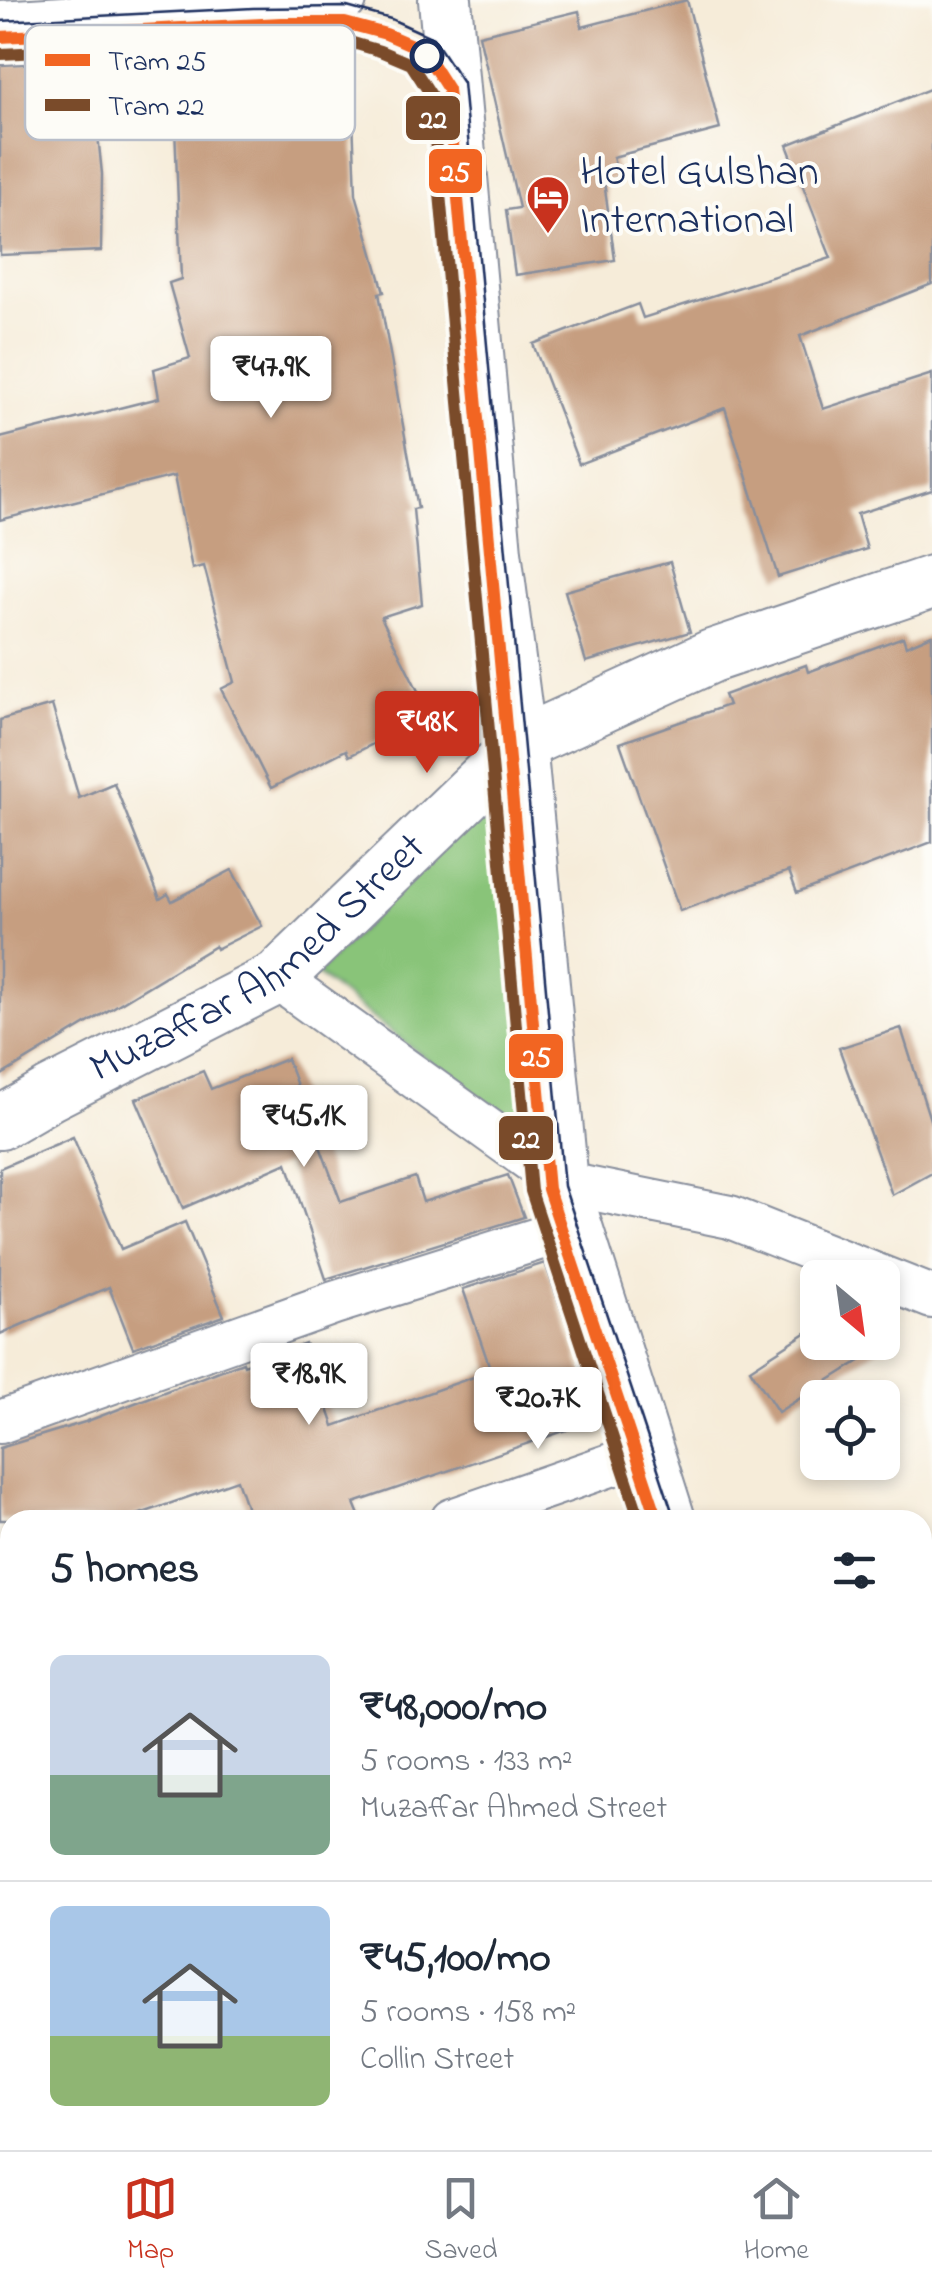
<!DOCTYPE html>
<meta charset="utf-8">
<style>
:root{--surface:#fff;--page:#f6f6f7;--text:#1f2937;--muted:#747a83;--line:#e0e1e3;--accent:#c8321e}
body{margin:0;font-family:"Indie Flower",sans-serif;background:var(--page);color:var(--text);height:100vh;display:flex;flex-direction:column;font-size:38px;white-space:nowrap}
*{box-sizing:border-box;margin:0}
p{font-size:32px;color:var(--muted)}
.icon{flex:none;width:55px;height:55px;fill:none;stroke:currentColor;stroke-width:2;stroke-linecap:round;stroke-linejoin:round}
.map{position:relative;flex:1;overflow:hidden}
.side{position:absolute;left:0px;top:1510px;width:932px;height:640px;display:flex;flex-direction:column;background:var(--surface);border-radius:30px 30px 0 0;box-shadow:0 5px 15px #0003}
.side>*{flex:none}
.needle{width:65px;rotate:151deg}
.fabs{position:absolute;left:800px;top:1260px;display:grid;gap:20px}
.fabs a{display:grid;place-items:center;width:100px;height:100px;border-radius:15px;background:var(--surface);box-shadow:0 5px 15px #0003;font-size:50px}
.price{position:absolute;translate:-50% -85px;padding:0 22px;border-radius:10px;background:#fff;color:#222;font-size:32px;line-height:65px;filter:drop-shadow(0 2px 5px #0008)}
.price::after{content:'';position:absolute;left:50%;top:60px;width:30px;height:22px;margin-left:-15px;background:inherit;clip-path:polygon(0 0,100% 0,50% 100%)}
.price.on{background:var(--accent);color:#fff}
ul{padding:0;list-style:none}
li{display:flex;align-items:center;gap:30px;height:250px;padding:0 50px}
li+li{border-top:2px solid var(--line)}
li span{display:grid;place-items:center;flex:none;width:280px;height:200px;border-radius:15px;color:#555}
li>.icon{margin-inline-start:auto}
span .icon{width:120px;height:120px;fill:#fffc;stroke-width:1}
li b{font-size:42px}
h2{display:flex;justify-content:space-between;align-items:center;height:120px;padding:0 50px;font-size:42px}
.dock{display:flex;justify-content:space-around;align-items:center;height:140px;border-top:2px solid var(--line);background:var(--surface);font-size:28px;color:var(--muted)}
.dock a{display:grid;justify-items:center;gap:5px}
.dock .on{color:var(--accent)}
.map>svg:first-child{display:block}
.green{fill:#89c479;stroke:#527a6c;stroke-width:2.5}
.building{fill:#c69e80}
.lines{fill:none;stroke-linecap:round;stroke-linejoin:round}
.minor-casing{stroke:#888e9c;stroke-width:46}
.major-casing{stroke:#888e9c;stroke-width:56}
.minor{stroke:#fff;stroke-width:42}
.major{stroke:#fff;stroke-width:52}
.tram{stroke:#1b2f5e;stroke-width:2.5}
.tram-1-casing{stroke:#fdfcf7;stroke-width:20}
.tram-2-casing{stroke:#fdfcf7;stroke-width:20}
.tram-1{stroke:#f26522;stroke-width:12}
.tram-2{stroke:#7a4b2a;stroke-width:12}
.stop-dot{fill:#fdfcf7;stroke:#1b2f5e;stroke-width:5}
.labels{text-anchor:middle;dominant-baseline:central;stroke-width:8;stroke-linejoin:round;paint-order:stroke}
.poi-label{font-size:42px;fill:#1b2f5e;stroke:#fdfcf7;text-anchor:start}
.street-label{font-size:42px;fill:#1b2f5e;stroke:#fdfcf7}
.key{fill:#fdfcf7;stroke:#b9bec9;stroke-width:2.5}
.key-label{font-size:28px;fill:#1b2f5e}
.line-badge{stroke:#fdfcf7;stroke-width:4}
.badge-label{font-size:28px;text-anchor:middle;font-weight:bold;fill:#fff}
</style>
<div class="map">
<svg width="932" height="2150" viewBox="0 0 932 2150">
<rect width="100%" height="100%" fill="#fdfcf7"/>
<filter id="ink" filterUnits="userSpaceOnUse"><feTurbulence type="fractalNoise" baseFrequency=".01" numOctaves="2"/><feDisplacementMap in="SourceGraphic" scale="20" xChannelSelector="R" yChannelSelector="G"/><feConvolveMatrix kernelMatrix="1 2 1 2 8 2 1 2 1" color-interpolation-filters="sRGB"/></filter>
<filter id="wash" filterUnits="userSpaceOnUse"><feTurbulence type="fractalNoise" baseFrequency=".0048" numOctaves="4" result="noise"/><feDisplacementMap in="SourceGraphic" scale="40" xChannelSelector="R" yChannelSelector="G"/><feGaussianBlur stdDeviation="2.25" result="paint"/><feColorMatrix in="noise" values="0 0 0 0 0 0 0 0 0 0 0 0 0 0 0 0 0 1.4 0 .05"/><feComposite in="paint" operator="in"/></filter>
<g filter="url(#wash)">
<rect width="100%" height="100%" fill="#f6ecd9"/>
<polygon class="green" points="509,779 538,1146 316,974"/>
<g id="blocks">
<g class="building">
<polygon points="687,0 720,129 613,157 618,178 604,182 615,260 515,275 506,210 519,208 479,35 579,11 582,27"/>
<polygon points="63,62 66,126 97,125 102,174 101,251 0,255 0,65"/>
<polygon points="351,68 356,194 384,292 379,293 418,508 413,509 422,604 381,617 430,715 349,756 346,750 271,788 221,689 235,682 204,566 192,569 174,476 0,520 0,438 159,398 154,369 190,358 169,283 181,279 173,76"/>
<polygon points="932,88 932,284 800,336 823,409 932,374 932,490 857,514 867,549 778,577 725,408 579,464 533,344 638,304 643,318 831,258 787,145"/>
<polygon points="670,562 690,632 586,662 565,591"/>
<polygon points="932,635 932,842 797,893 789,871 680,911 620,743 728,705 724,695 806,665 808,672 903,637 906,646"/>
<polygon points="52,705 79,798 114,783 160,899 168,894 172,901 232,870 262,926 216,949 215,946 0,1076 0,720"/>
<polygon points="901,1028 932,1126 932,1173 892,1195 839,1048"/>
<polygon points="287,1059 341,1202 415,1177 423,1202 508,1175 524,1217 326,1279 287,1163 183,1208 136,1099 203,1071 211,1089"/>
<polygon points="73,1137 121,1249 185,1222 224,1316 133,1348 109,1287 0,1334 0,1168"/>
<polygon points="545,1263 599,1419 354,1503 361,1520 251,1520 237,1480 123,1520 0,1520 0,1448 85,1422 243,1362 244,1365 305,1343 334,1426 491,1371 463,1289"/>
<polygon points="818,1325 818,1342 890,1342 778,1412 750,1369"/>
</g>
</g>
</g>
<g filter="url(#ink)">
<use href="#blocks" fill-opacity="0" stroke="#888e9c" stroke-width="2.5"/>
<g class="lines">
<g class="minor-casing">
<g id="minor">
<polyline points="0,22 345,0"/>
<polyline points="277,978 562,1183 730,1217 932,1297"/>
<polyline points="0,1422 334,1303 576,1227"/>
<polyline points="452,1520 648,1452"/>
<polyline points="922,2097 932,2094"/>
<polyline points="185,2140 186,2150"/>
<polyline points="715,2150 761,2140"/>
</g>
</g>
<g class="major-casing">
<g id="major">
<polyline points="445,0 495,552 520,744 562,1183 669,1520"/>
<path id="s1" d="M0,1123L50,1094L277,978L520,744L712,656L932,582"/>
<polyline points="867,2140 870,2150"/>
</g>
</g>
<use href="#minor" class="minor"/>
<use href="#major" class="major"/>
<g class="tram">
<polyline points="0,21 253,8 347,7 391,19 433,38 463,83 564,1186 675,1520"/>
<polyline points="883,2140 886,2150"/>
</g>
<g class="tram-1-casing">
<polyline id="tram-1" points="0,37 281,23 345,23 386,34 423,50 448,89 548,1189 658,1520"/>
</g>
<g class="tram-2-casing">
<polyline id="tram-2" points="1,54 281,40 343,40 380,51 411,64 431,95 531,1191 640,1520"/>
</g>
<use href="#tram-1" class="tram-1"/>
<use href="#tram-2" class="tram-2"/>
</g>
</g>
<defs>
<g id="hotel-pin" transform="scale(2.25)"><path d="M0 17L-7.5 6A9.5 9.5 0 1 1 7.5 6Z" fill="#c8321e" stroke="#fdfcf7"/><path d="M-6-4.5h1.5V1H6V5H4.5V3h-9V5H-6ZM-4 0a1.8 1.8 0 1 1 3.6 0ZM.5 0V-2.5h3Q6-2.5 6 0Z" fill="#fff"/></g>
</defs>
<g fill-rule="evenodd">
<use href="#hotel-pin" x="548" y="197"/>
</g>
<circle class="stop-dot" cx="427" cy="56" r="15"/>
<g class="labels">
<g class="poi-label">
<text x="580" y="173">Hotel Gulshan<tspan x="580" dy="48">International</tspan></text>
</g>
<g class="street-label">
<text stroke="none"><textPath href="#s1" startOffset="308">Muzaffar Ahmed Street</textPath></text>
</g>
</g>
<rect x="25" y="25" width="330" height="115" rx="15" class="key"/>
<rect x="45" y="54" width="45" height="12" fill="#f26522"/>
<rect x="45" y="99" width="45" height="12" fill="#7a4b2a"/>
<g class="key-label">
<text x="108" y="70">Tram 25</text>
<text x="108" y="115">Tram 22</text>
</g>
<g class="line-badge">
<rect x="404" y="94" width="58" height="48" rx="10" fill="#7a4b2a"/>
<rect x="427" y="147" width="57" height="48" rx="10" fill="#f26522"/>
<rect x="507" y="1032" width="58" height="48" rx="10" fill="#f26522"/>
<rect x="497" y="1114" width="58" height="48" rx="10" fill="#7a4b2a"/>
</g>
<g class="badge-label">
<text x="433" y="128">22</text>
<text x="455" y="181">25</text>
<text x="536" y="1066">25</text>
<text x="526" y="1148">22</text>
</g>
</svg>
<div class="fabs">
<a><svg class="needle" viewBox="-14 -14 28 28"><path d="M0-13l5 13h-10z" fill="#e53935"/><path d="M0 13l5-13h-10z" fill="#747a83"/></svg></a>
<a><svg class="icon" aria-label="locate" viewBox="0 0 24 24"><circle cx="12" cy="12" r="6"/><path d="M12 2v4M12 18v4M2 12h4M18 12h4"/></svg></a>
</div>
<b class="price" style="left:271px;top:421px">₹47.9K</b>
<b class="price on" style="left:427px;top:776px">₹48K</b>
<b class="price" style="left:304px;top:1170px">₹45.1K</b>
<b class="price" style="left:309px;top:1428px">₹18.9K</b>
<b class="price" style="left:538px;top:1452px">₹20.7K</b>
<section class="side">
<h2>5 homes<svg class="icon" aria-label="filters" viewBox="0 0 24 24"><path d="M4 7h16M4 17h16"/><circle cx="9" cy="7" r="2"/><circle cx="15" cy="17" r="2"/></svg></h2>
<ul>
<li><span style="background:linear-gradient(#c9d6e8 60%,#7fa58c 0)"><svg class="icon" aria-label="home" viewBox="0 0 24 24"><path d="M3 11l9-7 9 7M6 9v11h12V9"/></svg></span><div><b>₹48,000/mo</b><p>5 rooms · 133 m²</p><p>Muzaffar Ahmed Street</p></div></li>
<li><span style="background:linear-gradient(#a9c7e8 65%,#8fb573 0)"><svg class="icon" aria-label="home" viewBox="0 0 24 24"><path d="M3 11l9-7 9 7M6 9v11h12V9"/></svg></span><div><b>₹45,100/mo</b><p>5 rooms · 158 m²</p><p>Collin Street</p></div></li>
</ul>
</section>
</div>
<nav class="dock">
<a class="on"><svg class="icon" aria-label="map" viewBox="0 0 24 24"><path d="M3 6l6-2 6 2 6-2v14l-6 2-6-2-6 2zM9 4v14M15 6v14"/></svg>Map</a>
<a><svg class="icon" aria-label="saved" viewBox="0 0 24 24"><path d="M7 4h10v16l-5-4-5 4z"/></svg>Saved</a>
<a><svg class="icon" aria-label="home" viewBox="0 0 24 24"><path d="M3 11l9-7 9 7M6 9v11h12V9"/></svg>Home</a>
</nav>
